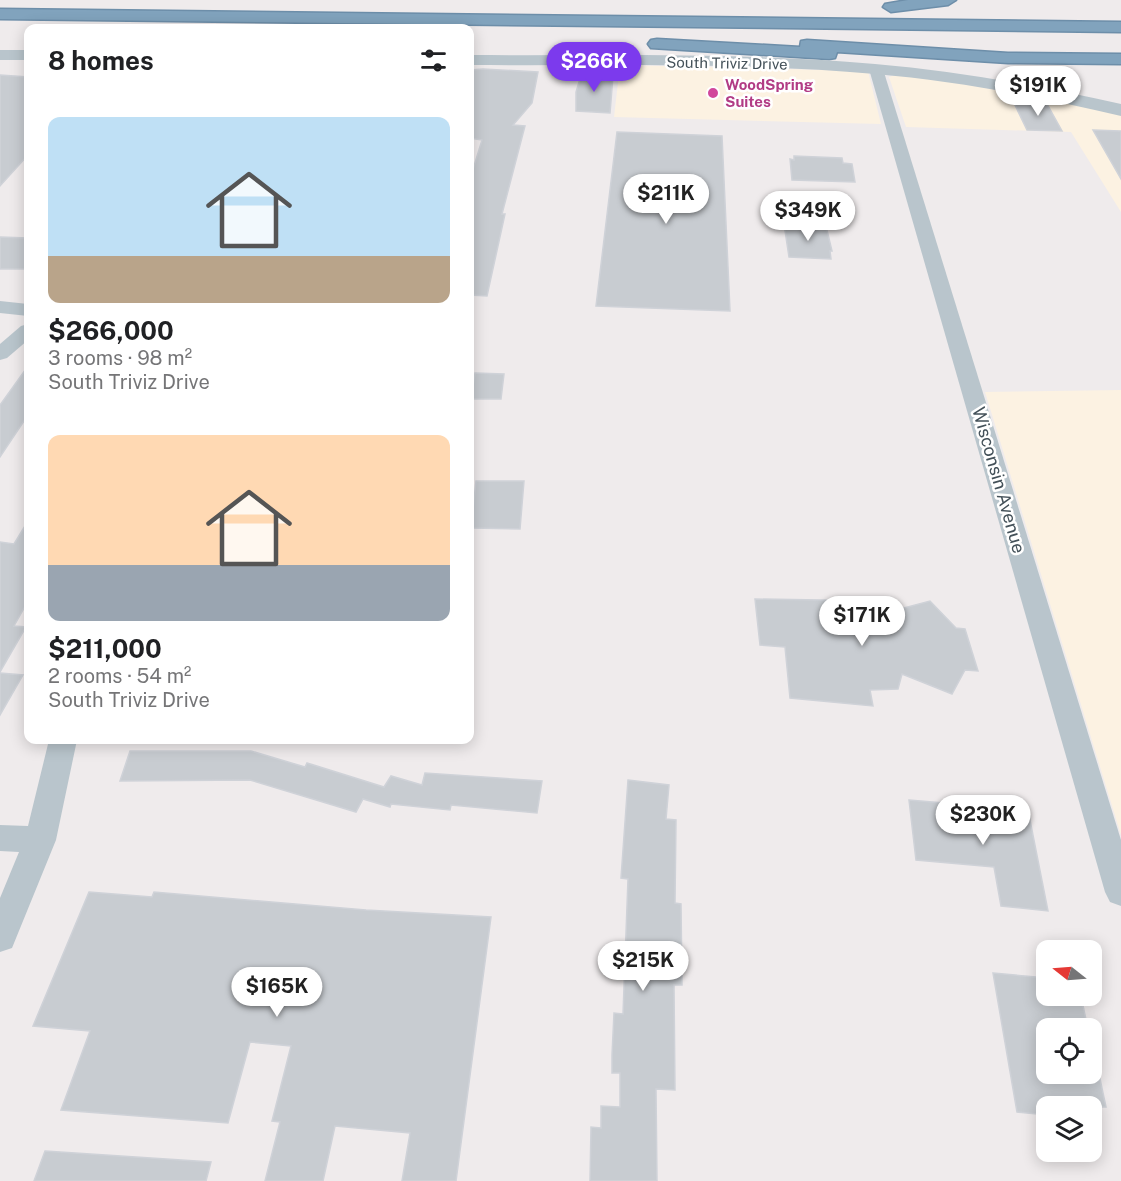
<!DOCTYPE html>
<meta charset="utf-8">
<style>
:root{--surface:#fff;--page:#f6f6f6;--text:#202124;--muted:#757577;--accent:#7c3aed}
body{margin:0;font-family:"Public Sans",sans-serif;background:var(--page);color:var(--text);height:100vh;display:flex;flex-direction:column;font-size:22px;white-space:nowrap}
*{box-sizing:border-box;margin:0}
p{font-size:20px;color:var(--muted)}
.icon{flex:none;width:33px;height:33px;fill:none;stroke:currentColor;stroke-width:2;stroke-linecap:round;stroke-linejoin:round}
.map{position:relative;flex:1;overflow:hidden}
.details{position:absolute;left:24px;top:24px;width:450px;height:720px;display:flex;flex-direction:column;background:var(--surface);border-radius:12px;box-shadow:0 3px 15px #0003}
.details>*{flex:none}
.needle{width:39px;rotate:287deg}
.controls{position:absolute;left:1036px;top:940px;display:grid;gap:12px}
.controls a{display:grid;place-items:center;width:66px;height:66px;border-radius:12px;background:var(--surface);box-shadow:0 3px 15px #0003;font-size:30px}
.price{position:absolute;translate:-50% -51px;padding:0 14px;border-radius:21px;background:#fff;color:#222;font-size:20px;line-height:39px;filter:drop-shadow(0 2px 3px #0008)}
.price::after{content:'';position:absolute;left:50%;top:36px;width:18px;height:14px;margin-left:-9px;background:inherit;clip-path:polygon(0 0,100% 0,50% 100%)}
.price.active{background:var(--accent);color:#fff}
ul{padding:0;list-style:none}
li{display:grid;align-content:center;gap:12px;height:318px;padding:0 24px}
li span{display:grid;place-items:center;height:186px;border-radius:12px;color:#555}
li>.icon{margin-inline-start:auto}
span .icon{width:108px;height:108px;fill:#fffc;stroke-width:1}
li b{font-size:26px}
h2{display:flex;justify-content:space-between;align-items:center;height:72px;padding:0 24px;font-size:26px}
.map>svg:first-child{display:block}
.commercial{fill:#fcf2e2}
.building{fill:#c8ccd1;stroke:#cfd2d8;stroke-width:1.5}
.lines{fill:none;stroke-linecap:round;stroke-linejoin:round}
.motorway-casing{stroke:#6d8ea9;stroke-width:3}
.minor{fill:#b9c5cc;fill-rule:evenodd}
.tertiary{fill:#b9c5cc;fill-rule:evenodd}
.motorway{fill:#81a3bd;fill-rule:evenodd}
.hotel-dot{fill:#d1479c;stroke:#fff;stroke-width:2}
.labels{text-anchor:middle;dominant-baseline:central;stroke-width:5;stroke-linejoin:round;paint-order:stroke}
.far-street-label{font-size:15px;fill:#445159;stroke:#fff}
.far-hotel-label{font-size:15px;font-weight:bold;fill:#b23c85;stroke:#fff;text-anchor:start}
.street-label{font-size:18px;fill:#445159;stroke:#fff}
</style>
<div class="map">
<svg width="1121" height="1181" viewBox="0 0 1121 1181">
<rect width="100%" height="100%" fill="#efebec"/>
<g class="commercial">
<polygon points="620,65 868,71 881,124 614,117"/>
<polygon points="895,75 954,82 1121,113 1121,212 1071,132 906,127 889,77"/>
<polygon points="1121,390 1121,835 985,392"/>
</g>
<g class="building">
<polygon points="483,69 538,72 532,103 513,125 525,126 502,214 505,214 487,296 470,295 470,179 482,140 470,138 470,70"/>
<polygon points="582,72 613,76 610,113 576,111 576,92"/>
<polygon points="0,75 28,77 28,155 0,186"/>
<polygon points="1014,103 1047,104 1062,131 1027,130"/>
<polygon points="1093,130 1121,131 1121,179"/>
<polygon points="617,132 722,136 730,311 596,306"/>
<polygon points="794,156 842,158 843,163 852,164 855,182 792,180 790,159 794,160"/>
<polygon points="784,224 826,226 832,251 830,251 831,259 789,257"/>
<polygon points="0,237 28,238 28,269 0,269"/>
<polygon points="28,366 28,415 0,457 0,405"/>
<polygon points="475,373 504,374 501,399 471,399"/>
<polygon points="476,481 524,481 520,529 471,528"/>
<polygon points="28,521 28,601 14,626 26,627 0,672 0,542 14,544"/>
<polygon points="755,599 880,601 885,613 930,601 956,628 965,629 978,671 965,670 952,694 902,674 898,689 870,690 873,706 790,698 785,647 760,645"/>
<polygon points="0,673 23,675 0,715"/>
<polygon points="130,751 251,751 305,767 307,763 384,787 391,776 422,785 425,773 542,781 537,813 451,805 450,810 391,804 390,807 363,799 356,812 250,780 120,781"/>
<polygon points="628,780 669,785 666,819 676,820 675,903 681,904 682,985 674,985 675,1090 656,1089 657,1181 590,1181 591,1127 601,1128 601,1106 620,1107 620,1073 612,1073 612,1055 614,1013 623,1014 628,879 621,878"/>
<polygon points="909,800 1028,810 1048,911 1001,906 994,867 916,860"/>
<polygon points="89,892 152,897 154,892 366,910 491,917 456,1181 402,1181 410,1133 335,1126 323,1181 265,1181 280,1122 272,1121 291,1046 250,1042 228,1123 61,1110 90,1031 33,1026"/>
<polygon points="993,973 1047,978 1047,996 1081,996 1088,1029 1047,1029 1047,1074 1099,1074 1106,1107 1047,1107 1047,1115 1017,1112"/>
<polygon points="45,1151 211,1162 206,1181 34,1181"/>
</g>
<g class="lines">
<g class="motorway-casing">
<g id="motorway">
<polygon points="908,0 956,0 948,5 891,12 883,7 885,4"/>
<polygon points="0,9 1121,22 1121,32 0,19"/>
<polygon points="657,39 800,47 801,41 807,40 1008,53 1121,54 1121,64 1008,63 837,52 835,58 829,59 651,48 648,44 651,40"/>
</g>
</g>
<g class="minor">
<polygon points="876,65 883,69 1121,840 1121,906 1110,902 1105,892 869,69"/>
<polygon points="0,301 28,304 28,316 0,313"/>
<polygon points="28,324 28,340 7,358 0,360 0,344 21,326"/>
<polygon points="49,740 77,740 56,840 12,948 0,952 0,898 19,852 0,851 0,825 28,826"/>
</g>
<g class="tertiary">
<rect x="0" y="50" width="28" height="10"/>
<path d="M470,55C605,56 740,52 875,64C958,71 1040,86 1121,104V116C1040,97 958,81 875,74C740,62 605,66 470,65Z"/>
</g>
<use href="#motorway" class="motorway"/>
</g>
<circle class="hotel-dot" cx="713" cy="93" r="6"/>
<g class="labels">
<g class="far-street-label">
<text transform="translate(727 63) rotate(1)">South Triviz Drive</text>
</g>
<g class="far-hotel-label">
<text x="725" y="84">WoodSpring<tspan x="725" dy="17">Suites</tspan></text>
</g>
<g class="street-label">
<text transform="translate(999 480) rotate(74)">Wisconsin Avenue</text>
</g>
</g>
</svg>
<div class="controls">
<a><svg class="needle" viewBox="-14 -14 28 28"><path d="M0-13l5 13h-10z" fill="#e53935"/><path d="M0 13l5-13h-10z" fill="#757577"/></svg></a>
<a><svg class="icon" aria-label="locate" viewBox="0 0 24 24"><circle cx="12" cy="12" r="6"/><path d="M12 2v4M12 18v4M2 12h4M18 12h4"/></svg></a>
<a><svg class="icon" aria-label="layers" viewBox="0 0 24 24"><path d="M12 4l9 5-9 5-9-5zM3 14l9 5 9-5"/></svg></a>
</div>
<b class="price active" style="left:594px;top:93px">$266K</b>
<b class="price" style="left:1038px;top:117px">$191K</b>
<b class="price" style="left:666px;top:225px">$211K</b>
<b class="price" style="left:808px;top:242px">$349K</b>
<b class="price" style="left:862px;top:647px">$171K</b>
<b class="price" style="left:983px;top:846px">$230K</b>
<b class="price" style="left:643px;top:992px">$215K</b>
<b class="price" style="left:277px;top:1018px">$165K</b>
<section class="details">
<h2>8 homes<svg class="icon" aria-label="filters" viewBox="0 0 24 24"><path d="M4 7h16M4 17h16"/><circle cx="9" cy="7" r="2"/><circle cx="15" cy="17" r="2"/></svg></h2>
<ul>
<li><span style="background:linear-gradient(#bfe0f5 75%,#b9a48a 0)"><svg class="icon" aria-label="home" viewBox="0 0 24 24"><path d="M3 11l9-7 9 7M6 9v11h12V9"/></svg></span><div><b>$266,000</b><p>3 rooms · 98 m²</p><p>South Triviz Drive</p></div></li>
<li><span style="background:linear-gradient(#ffd9b3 70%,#9aa5b1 0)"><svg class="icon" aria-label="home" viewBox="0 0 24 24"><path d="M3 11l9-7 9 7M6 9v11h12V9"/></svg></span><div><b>$211,000</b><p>2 rooms · 54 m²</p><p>South Triviz Drive</p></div></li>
</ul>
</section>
</div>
